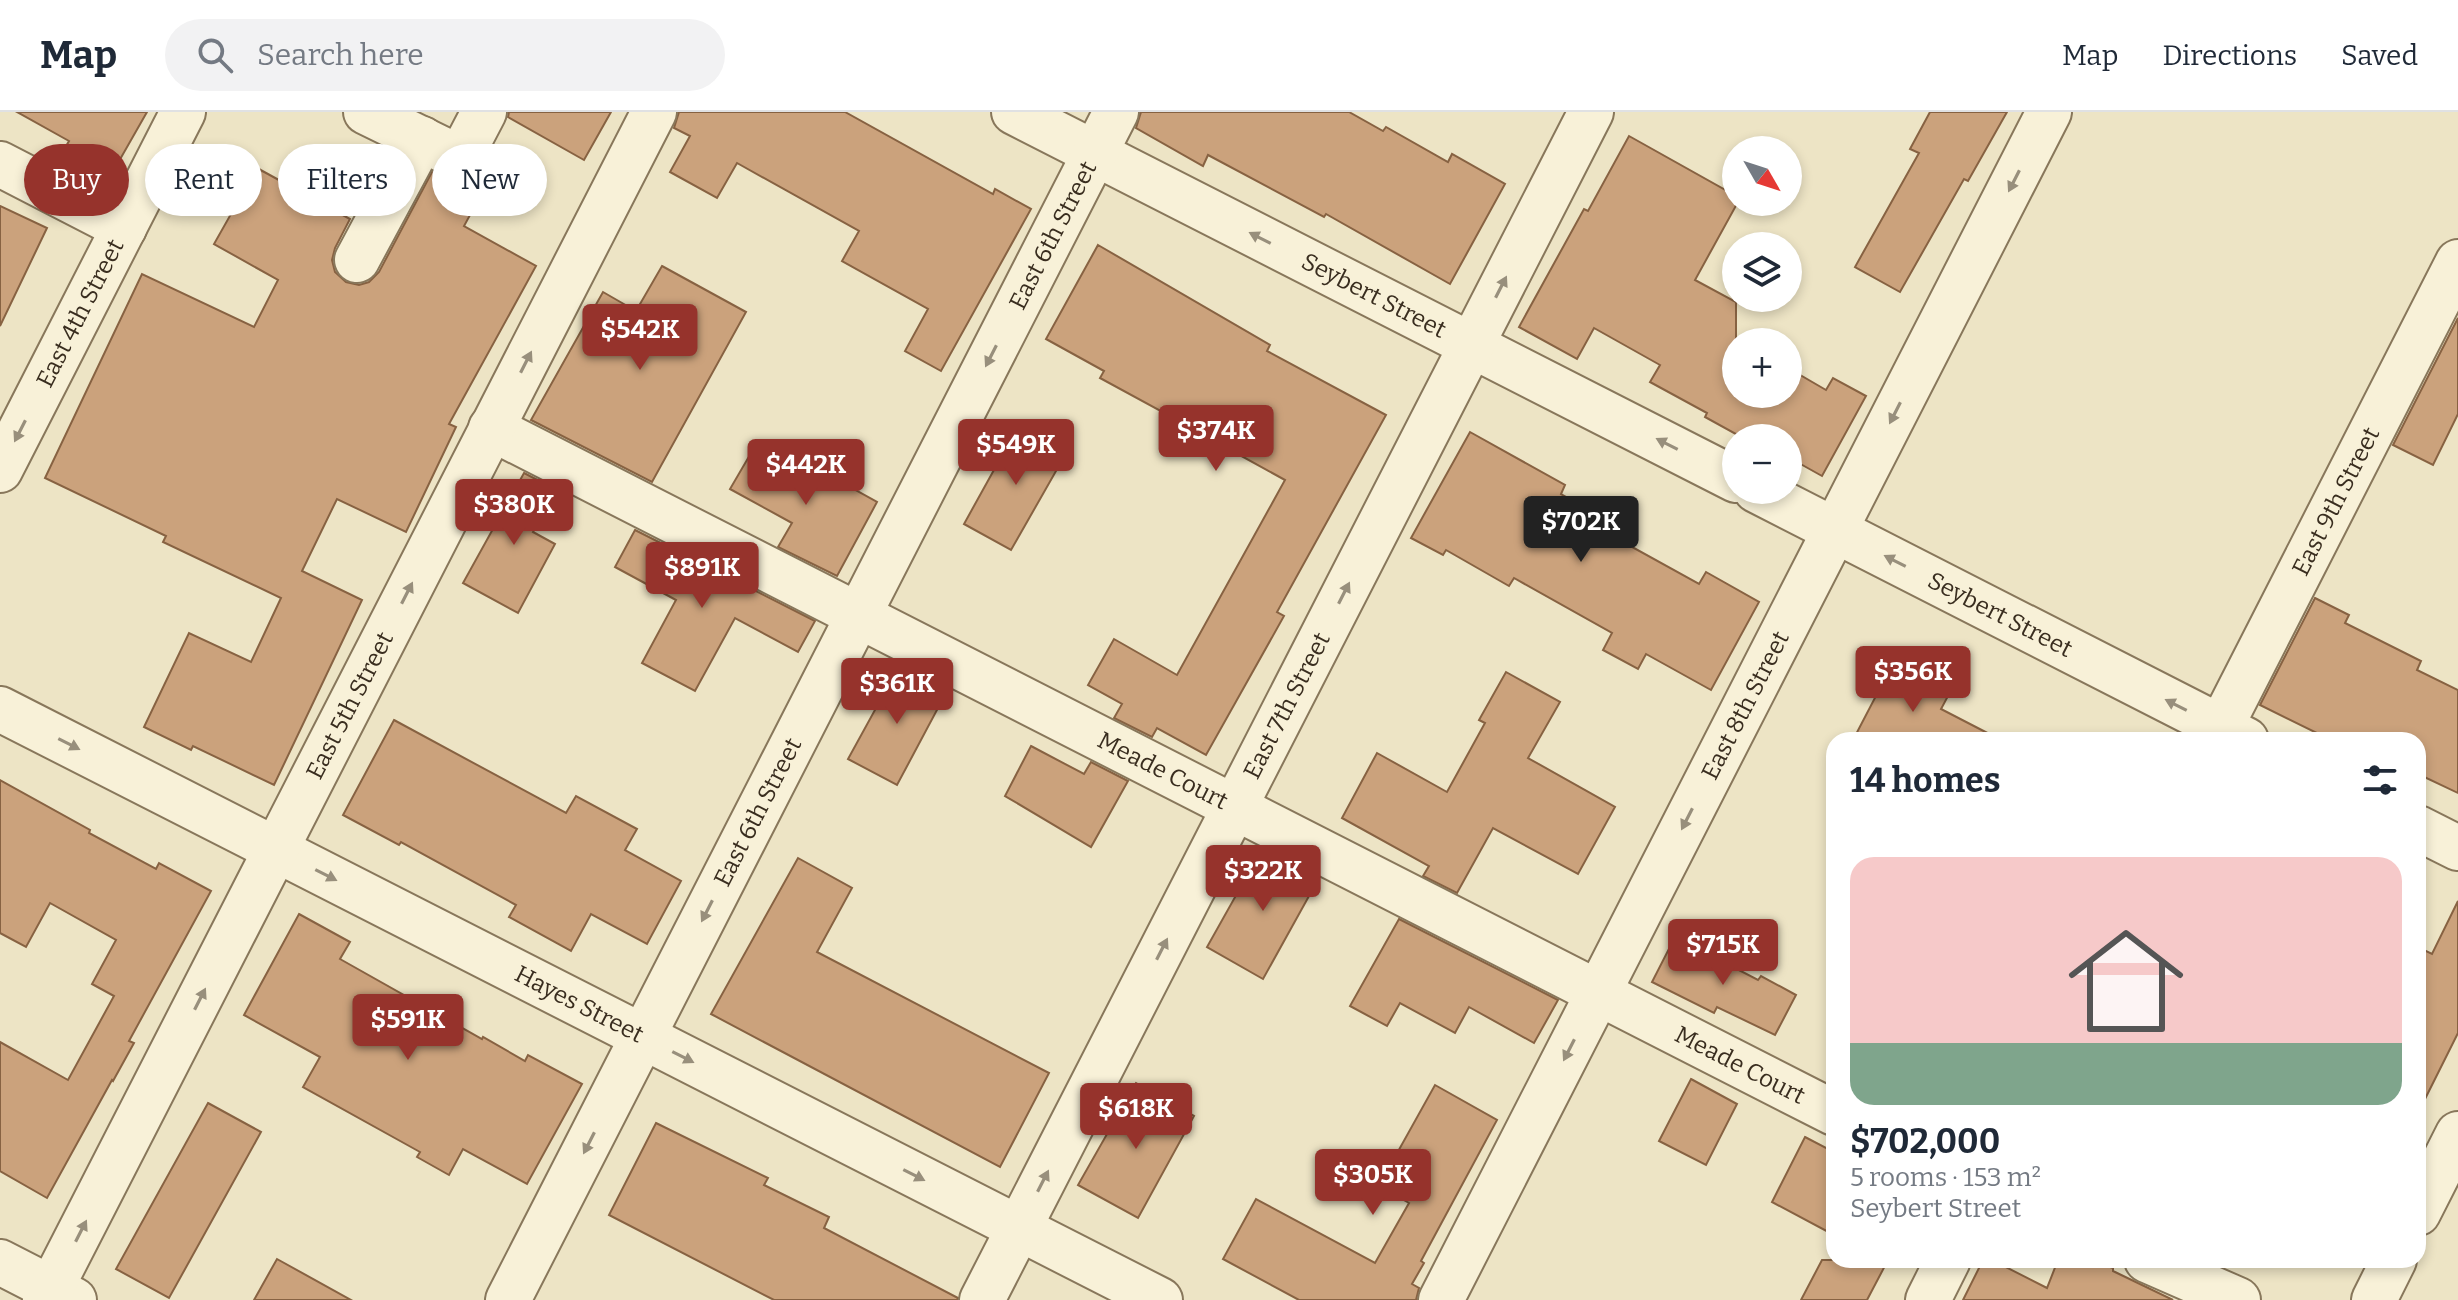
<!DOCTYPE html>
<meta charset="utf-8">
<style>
:root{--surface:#fff;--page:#f2f2f3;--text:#1f2937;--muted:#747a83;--line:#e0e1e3;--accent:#96332c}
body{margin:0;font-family:Bitter,serif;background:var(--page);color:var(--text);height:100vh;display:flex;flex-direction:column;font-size:30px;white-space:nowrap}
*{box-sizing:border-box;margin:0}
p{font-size:26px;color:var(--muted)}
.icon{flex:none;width:44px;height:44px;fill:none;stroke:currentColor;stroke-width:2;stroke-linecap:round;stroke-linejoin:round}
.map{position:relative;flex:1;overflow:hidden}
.drawer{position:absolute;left:1826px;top:620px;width:600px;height:536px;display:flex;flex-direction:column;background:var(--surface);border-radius:24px;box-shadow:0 4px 12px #0003}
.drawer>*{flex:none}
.top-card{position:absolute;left:24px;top:32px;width:760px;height:72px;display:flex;gap:16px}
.needle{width:52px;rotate:129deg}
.controls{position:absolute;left:1722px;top:24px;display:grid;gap:16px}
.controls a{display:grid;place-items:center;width:80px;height:80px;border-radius:50%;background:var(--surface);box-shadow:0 4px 12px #0003;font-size:40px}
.price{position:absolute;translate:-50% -68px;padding:0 18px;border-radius:8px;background:var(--accent);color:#fff;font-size:26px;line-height:52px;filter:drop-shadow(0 2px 4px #0008)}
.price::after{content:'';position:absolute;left:50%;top:48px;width:24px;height:18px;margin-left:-12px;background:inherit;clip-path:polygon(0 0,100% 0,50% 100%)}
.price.selected{background:#222;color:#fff}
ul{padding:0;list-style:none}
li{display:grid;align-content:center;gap:16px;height:424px;padding:0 24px}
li+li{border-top:2px solid var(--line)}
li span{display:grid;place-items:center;height:248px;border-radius:24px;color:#555}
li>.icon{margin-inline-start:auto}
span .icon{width:144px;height:144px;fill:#fffc;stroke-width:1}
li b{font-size:34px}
h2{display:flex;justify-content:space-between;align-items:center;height:96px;padding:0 24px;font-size:34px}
.tag{padding:0 28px;border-radius:36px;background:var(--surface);box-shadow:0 4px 12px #0003;font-size:28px;line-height:72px}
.tag.selected{background:var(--accent);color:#fff}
header{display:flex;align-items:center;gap:48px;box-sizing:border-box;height:112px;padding:0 40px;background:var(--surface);border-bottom:2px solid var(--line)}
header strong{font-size:38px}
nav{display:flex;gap:44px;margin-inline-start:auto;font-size:28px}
.search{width:560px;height:72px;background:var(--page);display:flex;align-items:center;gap:20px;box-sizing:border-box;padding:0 28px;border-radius:44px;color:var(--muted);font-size:30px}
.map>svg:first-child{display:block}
.building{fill:#cba27c;stroke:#876242;stroke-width:2}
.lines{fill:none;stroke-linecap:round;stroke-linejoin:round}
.minor-casing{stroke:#88775b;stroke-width:48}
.minor{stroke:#f8f1d8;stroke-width:44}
.oneway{fill:#988f7c}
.labels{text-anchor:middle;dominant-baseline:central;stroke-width:6;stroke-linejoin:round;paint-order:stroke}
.street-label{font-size:24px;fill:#392d1f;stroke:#f5eed5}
</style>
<header>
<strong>Map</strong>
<div class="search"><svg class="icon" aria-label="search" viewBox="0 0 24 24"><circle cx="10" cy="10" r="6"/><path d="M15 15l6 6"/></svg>Search here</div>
<nav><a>Map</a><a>Directions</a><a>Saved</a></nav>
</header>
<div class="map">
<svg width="2458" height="1188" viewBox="0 0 2458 1188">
<rect width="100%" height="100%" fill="#ede4c5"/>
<g class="building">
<polygon points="17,0 147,0 106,72 59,46 69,29"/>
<polygon points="509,0 611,0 584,48 508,5"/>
<polygon points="679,0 845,0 993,82 995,77 1031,97 941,259 905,239 928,197 842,149 859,119 737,51 717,86 670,60 690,24 674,16"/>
<polygon points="1141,0 1349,0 1383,19 1386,15 1448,50 1452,42 1505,72 1450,172 1326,102 1324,105 1208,43 1203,54 1136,16"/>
<polygon points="1930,0 2007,0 1968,69 1964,67 1900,180 1855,155 1919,41 1910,37"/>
<polygon points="1629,24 1736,84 1738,90 1695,168 1736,190 1736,227 1741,230 1736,230 1736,282 1788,282 1788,256 1826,278 1833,266 1866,284 1822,364 1788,345 1788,326 1743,326 1705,305 1707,301 1650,270 1660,253 1594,216 1577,247 1519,215 1584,97 1588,99"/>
<polygon points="257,56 350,107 335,136 332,148 335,160 346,170 359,173 369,170 379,160 432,60 449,68 463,71 482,81 464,114 536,154 449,312 456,315 406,420 337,387 302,459 362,488 274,673 193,634 191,638 144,615 189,521 251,550 281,486 163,430 166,424 45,366 142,162 254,215 278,168 214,132"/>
<polygon points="0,94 47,116 0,214"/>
<polygon points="1098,133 1270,233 1267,239 1386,303 1277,500 1284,504 1206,643 1157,616 1152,625 1114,606 1122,592 1088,573 1114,527 1177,563 1285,368 1216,330 1213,336 1179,317 1183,311 1100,266 1104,259 1046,227"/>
<polygon points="662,154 746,200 652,370 531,308 603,180 636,199"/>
<polygon points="2458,206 2458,302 2433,353 2393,333"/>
<polygon points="1020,311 1068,338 1011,438 964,412"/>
<polygon points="1470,320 1565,373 1561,382 1619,415 1614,425 1699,472 1706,460 1759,490 1711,578 1646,542 1638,557 1603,538 1612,521 1514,466 1509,474 1446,438 1443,443 1411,426"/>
<polygon points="758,329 819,363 821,359 877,390 837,464 778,435 792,411 730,377"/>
<polygon points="524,361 557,378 533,420 555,432 518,501 463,471"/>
<polygon points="635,418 815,509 798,540 735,506 695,579 642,551 676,488 615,455"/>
<polygon points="2315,486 2349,503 2345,511 2421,549 2417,558 2458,578 2458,681 2418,662 2418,628 2331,628 2260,593"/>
<polygon points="1891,555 1948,584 1941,597 2001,628 1853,628"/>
<polygon points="898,556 946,581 897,673 848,647"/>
<polygon points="1506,560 1560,590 1528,646 1615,695 1578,762 1493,716 1457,781 1423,764 1429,754 1342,706 1377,641 1447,680 1485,611 1479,608"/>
<polygon points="394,608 566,701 576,684 637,717 625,738 681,769 647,832 591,802 571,839 509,805 516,793 401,730 399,733 343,703"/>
<polygon points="1031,634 1084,662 1091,650 1128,669 1091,735 1005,684"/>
<polygon points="0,668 90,718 89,721 156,757 159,751 211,779 129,929 134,931 113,969 112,968 47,1086 0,1059 0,930 68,968 114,884 92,872 116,828 50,791 26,835 0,821"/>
<polygon points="1262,737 1319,766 1263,867 1207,835"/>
<polygon points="798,746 852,776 817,840 1049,961 1000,1055 711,902"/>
<polygon points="2458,789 2458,921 2418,1001 2418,835 2432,842"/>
<polygon points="299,802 350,830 340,847 482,927 483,925 525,949 528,943 582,972 527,1072 463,1037 449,1063 417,1045 420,1040 303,975 320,945 244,903"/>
<polygon points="1399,807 1558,888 1534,931 1469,895 1455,921 1400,891 1387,914 1350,894"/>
<polygon points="1675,825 1758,868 1761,864 1796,883 1775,923 1717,895 1714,901 1652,870"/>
<polygon points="1691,967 1737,992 1706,1053 1659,1029"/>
<polygon points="1136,971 1194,1004 1138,1106 1078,1073"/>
<polygon points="1435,973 1497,1008 1421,1149 1424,1151 1412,1172 1419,1176 1416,1188 1299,1188 1223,1147 1256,1087 1375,1151 1409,1091 1383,1076 1400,1045 1396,1043"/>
<polygon points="208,991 261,1020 169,1186 116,1157"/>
<polygon points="656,1011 768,1066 764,1073 829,1105 824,1116 958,1186 957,1188 774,1188 609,1103"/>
<polygon points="1805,1025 1834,1040 1834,1123 1772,1090"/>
<polygon points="277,1147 351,1188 254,1188"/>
<polygon points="1822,1148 1888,1148 1867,1188 1801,1188"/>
<polygon points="1983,1148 1992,1148 2047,1176 2058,1148 2090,1148 2113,1156 2113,1159 2173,1188 1963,1188"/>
</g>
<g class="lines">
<g class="minor-casing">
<g id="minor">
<polyline points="366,0 460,46 484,0"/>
<path id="s1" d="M1014,0L1736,368"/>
<polyline points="0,52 124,116"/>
<polyline points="357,148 422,27"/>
<path id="s2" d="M491,316L1834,1001"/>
<path id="s3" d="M0,358L183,0"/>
<path id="s4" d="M1756,378L2246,628"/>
<path id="s5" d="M0,597L1160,1188"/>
<path id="s6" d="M2214,628L2458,150"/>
<polyline points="2418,716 2458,736"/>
<polyline points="2418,1101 2458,1022"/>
<polyline points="2147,1148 2238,1188"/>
<polyline points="0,1150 74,1188"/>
<path id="s7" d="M45,1188L654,0"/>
<path id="s8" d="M508,1188L1116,0"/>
<path id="s9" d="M982,1188L1591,0"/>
<path id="s10" d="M1441,1188L2049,0"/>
<polyline points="1928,1188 1948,1148"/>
<polyline points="2374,1188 2394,1148"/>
</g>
</g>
<use href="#minor" class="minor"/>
</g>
<defs><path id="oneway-solid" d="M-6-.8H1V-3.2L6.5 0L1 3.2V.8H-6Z" transform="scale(2)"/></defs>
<g class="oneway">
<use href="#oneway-solid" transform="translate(2014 69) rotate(117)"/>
<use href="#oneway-solid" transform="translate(1260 126) rotate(-153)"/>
<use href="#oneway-solid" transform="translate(1501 175) rotate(-63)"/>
<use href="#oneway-solid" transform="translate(991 244) rotate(117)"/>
<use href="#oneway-solid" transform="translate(526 250) rotate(-63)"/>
<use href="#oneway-solid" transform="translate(1895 301) rotate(117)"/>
<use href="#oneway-solid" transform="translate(20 319) rotate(117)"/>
<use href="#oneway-solid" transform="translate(1667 332) rotate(-153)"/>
<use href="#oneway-solid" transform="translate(1895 449) rotate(-153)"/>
<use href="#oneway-solid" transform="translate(407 481) rotate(-63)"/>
<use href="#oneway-solid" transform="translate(1344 481) rotate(-63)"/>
<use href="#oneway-solid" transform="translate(2176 593) rotate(-153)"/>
<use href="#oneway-solid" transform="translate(69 632) rotate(27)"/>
<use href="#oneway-solid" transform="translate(1687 707) rotate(117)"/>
<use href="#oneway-solid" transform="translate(326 763) rotate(27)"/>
<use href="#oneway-solid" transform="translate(707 799) rotate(117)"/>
<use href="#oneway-solid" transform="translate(1162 837) rotate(-63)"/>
<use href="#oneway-solid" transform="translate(200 887) rotate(-63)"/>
<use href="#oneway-solid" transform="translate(1569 938) rotate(117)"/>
<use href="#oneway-solid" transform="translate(683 945) rotate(27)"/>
<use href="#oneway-solid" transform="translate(589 1031) rotate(117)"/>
<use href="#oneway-solid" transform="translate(914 1063) rotate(27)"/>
<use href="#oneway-solid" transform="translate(1043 1069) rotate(-63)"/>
<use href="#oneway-solid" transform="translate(81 1119) rotate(-63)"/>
</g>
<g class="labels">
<g class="street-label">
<text stroke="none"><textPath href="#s8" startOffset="1196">East 6th Street</textPath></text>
<text stroke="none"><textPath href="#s1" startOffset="404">Seybert Street</textPath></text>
<text stroke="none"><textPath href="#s3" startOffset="176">East 4th Street</textPath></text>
<text stroke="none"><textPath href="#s6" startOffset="268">East 9th Street</textPath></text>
<text stroke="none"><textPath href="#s4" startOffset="274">Seybert Street</textPath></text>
<text stroke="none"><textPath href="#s7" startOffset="668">East 5th Street</textPath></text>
<text stroke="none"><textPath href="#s9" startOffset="668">East 7th Street</textPath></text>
<text stroke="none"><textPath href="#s10" startOffset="668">East 8th Street</textPath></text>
<text stroke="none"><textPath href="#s2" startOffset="754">Meade Court</textPath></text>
<text stroke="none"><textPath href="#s8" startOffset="548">East 6th Street</textPath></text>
<text stroke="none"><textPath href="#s5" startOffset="650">Hayes Street</textPath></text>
<text stroke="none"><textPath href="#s2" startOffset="1402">Meade Court</textPath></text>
</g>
</g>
</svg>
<div class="controls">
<a><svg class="needle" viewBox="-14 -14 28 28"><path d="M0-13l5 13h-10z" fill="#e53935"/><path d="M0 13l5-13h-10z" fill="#747a83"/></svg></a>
<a><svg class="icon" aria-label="layers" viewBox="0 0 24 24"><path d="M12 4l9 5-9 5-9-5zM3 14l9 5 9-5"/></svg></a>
<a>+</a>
<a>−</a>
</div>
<b class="price" style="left:640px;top:260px">$542K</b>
<b class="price" style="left:1216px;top:361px">$374K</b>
<b class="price" style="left:1016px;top:375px">$549K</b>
<b class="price" style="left:806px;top:395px">$442K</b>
<b class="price" style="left:514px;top:435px">$380K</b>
<b class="price selected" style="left:1581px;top:452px">$702K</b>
<b class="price" style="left:702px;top:498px">$891K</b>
<b class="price" style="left:1913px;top:602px">$356K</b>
<b class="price" style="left:897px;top:614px">$361K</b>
<b class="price" style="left:1263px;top:801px">$322K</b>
<b class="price" style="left:1723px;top:875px">$715K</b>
<b class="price" style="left:408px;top:950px">$591K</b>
<b class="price" style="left:1136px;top:1039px">$618K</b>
<b class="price" style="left:1373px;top:1105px">$305K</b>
<div class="top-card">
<a class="tag selected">Buy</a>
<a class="tag">Rent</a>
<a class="tag">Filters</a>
<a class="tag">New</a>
</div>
<section class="drawer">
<h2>14 homes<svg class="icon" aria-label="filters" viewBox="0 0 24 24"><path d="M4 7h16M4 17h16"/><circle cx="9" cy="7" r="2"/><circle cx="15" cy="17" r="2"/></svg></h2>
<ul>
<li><span style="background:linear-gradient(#f6c9c9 75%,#7fa58c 0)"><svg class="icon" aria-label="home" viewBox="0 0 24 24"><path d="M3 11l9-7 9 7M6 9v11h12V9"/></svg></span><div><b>$702,000</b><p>5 rooms · 153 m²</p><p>Seybert Street</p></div></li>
</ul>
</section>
</div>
